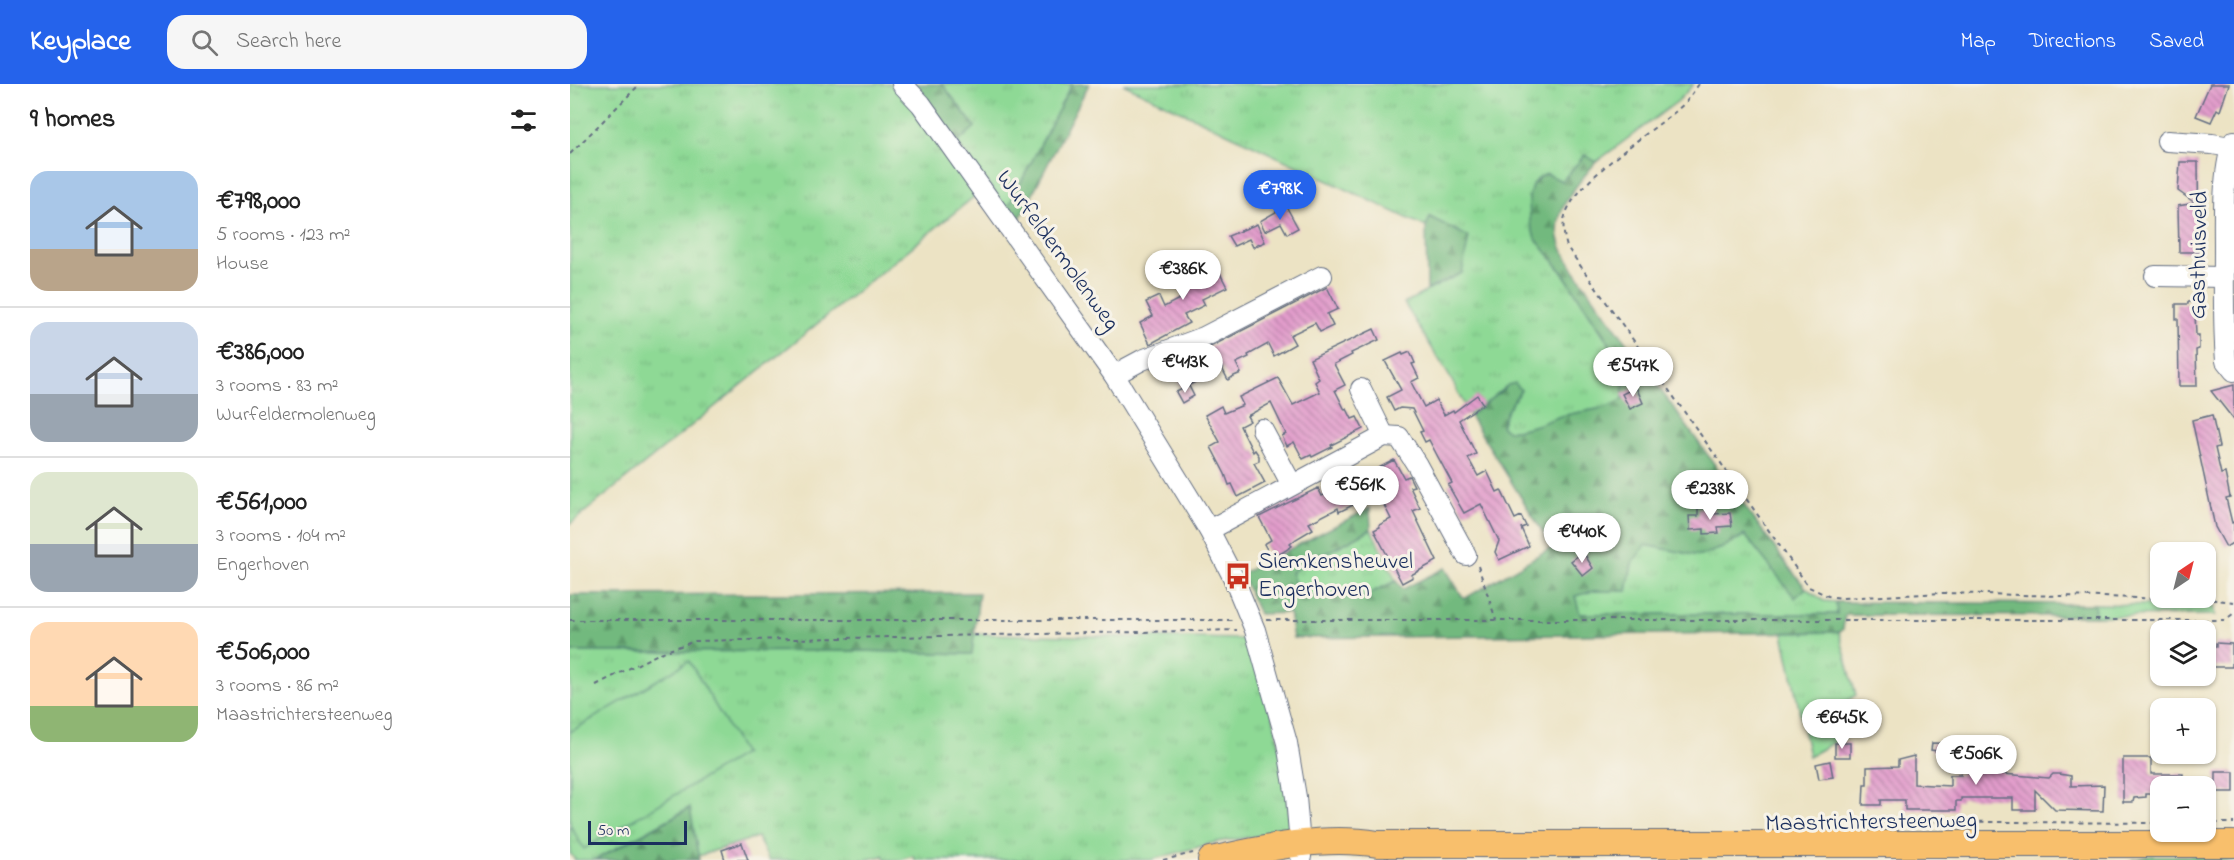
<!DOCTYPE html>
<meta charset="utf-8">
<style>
:root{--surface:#fff;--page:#f6f6f6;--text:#222;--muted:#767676;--line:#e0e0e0;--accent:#2563eb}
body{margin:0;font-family:"Indie Flower",sans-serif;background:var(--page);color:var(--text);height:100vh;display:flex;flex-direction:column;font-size:22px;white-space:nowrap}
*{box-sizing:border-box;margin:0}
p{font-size:20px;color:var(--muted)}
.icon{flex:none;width:33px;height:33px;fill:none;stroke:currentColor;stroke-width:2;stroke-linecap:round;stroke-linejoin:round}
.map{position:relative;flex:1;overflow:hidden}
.sheet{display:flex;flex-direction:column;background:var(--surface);width:570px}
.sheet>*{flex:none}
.needle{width:39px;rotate:35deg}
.tools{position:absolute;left:1580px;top:458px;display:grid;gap:12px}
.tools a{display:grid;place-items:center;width:66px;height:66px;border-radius:12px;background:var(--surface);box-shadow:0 2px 4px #0004;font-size:30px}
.scale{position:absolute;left:18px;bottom:15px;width:99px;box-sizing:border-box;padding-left:6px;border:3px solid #1b2f5e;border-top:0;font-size:16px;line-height:21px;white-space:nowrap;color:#1b2f5e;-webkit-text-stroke:4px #f7f3e8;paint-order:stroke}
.price{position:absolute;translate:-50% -51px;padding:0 14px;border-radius:21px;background:#fff;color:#222;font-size:20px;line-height:39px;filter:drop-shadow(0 2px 3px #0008)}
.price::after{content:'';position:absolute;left:50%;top:36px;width:18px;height:14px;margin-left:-9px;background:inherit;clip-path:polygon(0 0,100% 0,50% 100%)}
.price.on{background:var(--accent);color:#fff}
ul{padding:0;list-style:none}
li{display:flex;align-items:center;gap:18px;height:150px;padding:0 30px}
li+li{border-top:2px solid var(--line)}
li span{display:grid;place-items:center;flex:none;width:168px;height:120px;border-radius:18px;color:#555}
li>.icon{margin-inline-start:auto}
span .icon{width:72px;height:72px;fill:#fffc;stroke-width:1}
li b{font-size:26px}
h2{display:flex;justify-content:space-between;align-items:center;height:72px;padding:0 30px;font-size:26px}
header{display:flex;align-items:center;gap:36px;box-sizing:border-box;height:84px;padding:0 30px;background:var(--accent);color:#fff}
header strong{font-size:28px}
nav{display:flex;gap:33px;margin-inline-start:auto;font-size:21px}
.search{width:420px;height:54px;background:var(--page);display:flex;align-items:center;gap:15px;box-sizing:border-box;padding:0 21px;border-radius:18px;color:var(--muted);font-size:22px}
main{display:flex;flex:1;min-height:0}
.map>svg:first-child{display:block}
.grass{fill:url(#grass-tufts);stroke:#54847a;stroke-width:1.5}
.forest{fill:url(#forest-firs);stroke:#46746e;stroke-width:1.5}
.pitch{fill:#8ed995;stroke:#54847a;stroke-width:1.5}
.building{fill:url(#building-back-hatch)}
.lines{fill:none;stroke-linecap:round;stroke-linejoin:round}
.minor-casing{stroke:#646e82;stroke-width:22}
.major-casing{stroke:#646e82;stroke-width:28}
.path{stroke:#646e82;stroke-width:2;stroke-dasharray:4.5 4.5;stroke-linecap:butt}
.minor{stroke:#fff;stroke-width:20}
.major{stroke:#f8bf6c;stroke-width:26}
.labels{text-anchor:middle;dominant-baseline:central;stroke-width:6;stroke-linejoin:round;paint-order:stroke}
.street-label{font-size:24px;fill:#1b2f5e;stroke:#f7f3e8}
.poi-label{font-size:24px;fill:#1b2f5e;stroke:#f7f3e8;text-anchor:start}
</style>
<header>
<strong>Keyplace</strong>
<div class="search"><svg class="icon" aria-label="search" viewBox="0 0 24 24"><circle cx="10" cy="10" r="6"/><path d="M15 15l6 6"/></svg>Search here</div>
<nav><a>Map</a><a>Directions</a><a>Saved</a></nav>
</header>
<main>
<section class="sheet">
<h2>9 homes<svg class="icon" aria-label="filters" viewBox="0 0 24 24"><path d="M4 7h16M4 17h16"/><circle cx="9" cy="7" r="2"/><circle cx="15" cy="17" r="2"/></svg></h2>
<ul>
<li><span style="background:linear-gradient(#a9c7e8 65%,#b9a48a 0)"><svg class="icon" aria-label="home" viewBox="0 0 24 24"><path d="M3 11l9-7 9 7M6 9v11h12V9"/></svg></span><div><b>€798,000</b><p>5 rooms · 123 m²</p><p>House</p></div></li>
<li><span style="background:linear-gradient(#c9d6e8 60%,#9aa5b1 0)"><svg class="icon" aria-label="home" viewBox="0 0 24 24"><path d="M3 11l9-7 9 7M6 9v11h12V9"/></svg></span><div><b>€386,000</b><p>3 rooms · 83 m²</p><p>Wurfeldermolenweg</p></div></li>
<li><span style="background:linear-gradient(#dfe7d0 60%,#9aa5b1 0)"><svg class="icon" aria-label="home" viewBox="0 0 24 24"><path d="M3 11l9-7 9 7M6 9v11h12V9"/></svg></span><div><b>€561,000</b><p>3 rooms · 104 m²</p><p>Engerhoven</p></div></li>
<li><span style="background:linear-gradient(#ffd9b3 70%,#8fb573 0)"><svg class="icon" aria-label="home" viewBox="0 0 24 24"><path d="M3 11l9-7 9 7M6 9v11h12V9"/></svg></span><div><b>€506,000</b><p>3 rooms · 86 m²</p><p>Maastrichtersteenweg</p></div></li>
</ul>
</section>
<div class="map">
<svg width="1664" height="776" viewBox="0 0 1664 776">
<defs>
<pattern id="grass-tufts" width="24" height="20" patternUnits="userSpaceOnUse" patternTransform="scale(1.5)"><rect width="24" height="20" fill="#8ed995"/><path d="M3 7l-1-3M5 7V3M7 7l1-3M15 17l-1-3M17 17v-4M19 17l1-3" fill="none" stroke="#7abb83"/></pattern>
<pattern id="forest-firs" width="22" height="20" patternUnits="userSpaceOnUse" patternTransform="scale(1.5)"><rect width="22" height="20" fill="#72b97e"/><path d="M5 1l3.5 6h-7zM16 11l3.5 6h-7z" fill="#5d976a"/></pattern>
<pattern id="building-back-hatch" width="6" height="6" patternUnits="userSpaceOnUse" patternTransform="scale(1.5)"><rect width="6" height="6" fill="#e29ccb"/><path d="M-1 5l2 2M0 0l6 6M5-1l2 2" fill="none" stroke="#b680a8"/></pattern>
</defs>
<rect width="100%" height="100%" fill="#f7f3e8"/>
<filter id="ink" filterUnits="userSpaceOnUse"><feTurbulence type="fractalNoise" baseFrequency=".0167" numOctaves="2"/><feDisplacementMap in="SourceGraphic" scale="12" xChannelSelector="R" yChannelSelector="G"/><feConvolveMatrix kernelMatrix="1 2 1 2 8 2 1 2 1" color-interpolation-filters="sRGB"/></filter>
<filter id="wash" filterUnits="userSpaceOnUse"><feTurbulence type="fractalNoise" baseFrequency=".008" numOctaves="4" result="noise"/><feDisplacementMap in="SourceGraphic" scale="24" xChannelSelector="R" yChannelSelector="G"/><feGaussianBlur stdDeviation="1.35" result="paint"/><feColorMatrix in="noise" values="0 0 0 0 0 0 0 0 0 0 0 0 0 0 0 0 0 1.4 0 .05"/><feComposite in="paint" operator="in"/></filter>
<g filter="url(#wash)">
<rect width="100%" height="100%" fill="#ece3c4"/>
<g class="grass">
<polygon points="0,0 323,0 348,30 406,111 0,440"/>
<polygon points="372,0 502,0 437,125 387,59 405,43"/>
<path d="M553,0H1124L1108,17L1026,78L1015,71L992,97L977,90L966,154L993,189L1054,282L1053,315C1034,328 1010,326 988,333C970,340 958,345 938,347L931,342L936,328L951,306L938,301L900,332L880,293L834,219L892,189L860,133L856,143Z"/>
<polygon points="801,445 826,497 792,513 729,512 721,488"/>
<polygon points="1175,451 1225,513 1236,504 1254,517 1266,518 1267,530 1010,530 1005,512 1023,507 1057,507 1062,479 1075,461 1130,472 1152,464"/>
<polygon points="1524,520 1643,522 1645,531 1525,532"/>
<polygon points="1269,548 1286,611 1261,628 1268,656 1239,672 1213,549"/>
<path d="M404,550L676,555C681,565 689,577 692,588C700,617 726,724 717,748L646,758L581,776H345L343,772L331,776H315L314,772L295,776H199L187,753L128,772L119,724L25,776H5L0,769V568L292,567L401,570Z"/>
<polygon points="1581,772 1664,772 1664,776 1562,776"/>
</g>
<g class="forest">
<polygon points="342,0 372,0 405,43 387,59"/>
<polygon points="502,0 519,0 447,140 437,125"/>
<path d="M1015,71L1026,78C1007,101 979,129 991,161C994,170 1000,178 1004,186L1218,482L1236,504L1225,514L1175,451L1152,464L1130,472L1076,461L1062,479L1057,507H1023L1005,512L1010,530H1267L1266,518L1524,520L1525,532L1275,531L1273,545L1269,548L723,554L719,529L689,530L671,490L800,424L801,445L721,488L729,512L792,513L826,497L833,505L875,484L894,515L982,463L900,332L938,301L945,299L951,306L936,328L931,342L938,347C958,345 970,340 988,333C1010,326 1034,328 1053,315L1054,282L993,189L965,154L960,139L959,113L962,101L970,93L977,90L992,97Z"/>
<polygon points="860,133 899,153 892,189 857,206 856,143"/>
<polygon points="409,509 402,570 292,567 0,568 0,511"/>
<polygon points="120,724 129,776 25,776"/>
</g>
<polygon class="pitch" points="119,577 174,670 14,765 0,741 0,648"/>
<g id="blocks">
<g class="building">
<polygon points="1640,0 1659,0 1650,27 1647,25 1641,38 1626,32"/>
<polygon points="1610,78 1628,78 1629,168 1609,168 1608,122 1625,119 1608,107"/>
<polygon points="716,122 728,144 717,150 711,139 695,147 690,137"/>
<polygon points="687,140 695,158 683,163 679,155 664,162 658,152"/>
<polygon points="629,176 631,181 643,176 657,203 632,215 635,221 614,231 619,239 580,260 570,239 583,232 576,218 589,212 594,223 615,212 609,202 622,195 616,183"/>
<polygon points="757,203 768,225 757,230 763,242 750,248 745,239 720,251 725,260 704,272 698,260 678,271 679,273 666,279 671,289 664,292 658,296 652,284 612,305 603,282"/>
<polygon points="1618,218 1630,218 1630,228 1625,229 1626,251 1629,251 1629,265 1626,266 1627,302 1609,302 1608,235 1606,235 1606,220 1618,220"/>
<polygon points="804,245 809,256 781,269 782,271 764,280 775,301 765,306 775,326 777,325 782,335 787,333 793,345 761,361 762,363 742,373 741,371 733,375 724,358 717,362 712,352 716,350 701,319 677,332 680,337 670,342 683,368 685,366 689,372 689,377 684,379 695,399 668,413 662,400 659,401 655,390 641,363 650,358 635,331 651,322 654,329 673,321 669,313 708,294 723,321 750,308 745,298 749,295 740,275"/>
<polygon points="840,268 845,279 842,280 849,294 841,298 854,323 866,316 874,331 883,326 884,328 907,311 913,320 889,336 906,370 898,374 908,392 917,387 927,408 931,406 945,435 951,432 956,442 951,444 959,462 929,476 925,468 929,457 911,420 894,429 878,401 882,399 868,373 859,356 855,358 850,348 853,347 842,325 830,324 824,327 817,313 831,306 815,277 832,269 833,271"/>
<polygon points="1664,301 1664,336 1641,307"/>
<polygon points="619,302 624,312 612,319 606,308"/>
<polygon points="1066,303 1073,319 1060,325 1052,310"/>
<polygon points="1642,331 1649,363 1645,364 1651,390 1655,389 1660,413 1656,414 1662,439 1664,438 1664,458 1656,463 1645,443 1622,336"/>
<polygon points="824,376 834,394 839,392 844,402 840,403 850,424 843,427 867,477 841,491 843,493 832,499 804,446 810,443 809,441 821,435 810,413 805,415 803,411 769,428 768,424 739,439 743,445 726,455 720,460 722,462 713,468 702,474 694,460 701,456 689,433 748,404 752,412 776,400 773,394 785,388 786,392 799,385 801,388"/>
<polygon points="1143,423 1143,430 1160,429 1162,442 1148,443 1149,449 1134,450 1134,445 1120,446 1119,432 1128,432 1128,424"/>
<polygon points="1019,435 1035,435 1035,446 1019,445"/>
<polygon points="1013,468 1023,484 1013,492 1001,477"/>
<polygon points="1646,559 1662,560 1662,583 1642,583 1642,563 1646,563"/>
<rect x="1265" y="659" width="15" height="14"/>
<polygon points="1362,659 1402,660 1402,682 1433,681 1433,690 1479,694 1483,690 1489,690 1501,692 1501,702 1534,701 1533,727 1485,726 1465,706 1465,726 1443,726 1443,714 1391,714 1391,717 1386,717 1386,726 1335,726 1335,716 1311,716 1311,721 1293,721 1294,700 1297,700 1297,683 1328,682 1328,676 1344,672 1344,700 1380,702 1380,691 1391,691 1387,670 1361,666"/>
<polygon points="1553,674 1581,674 1581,690 1613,690 1613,702 1590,702 1590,710 1576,710 1576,713 1564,714 1563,718 1553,718"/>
<polygon points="1260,677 1263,693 1249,695 1246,680"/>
<rect x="1646" y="688" width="18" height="20"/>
<polygon points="172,759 178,776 155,776 152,766"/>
</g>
</g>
</g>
<g filter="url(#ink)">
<use href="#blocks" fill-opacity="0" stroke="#646e82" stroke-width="1.5"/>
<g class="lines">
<g class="minor-casing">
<g id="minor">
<polyline points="332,0 351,20 544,291 639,446 663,493 685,546 717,659 726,713 731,773"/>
<polyline points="1597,57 1642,60 1661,63"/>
<path d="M1664,57C1652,83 1654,133 1654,162C1654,200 1653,239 1656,277L1664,287"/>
<polyline points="1585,192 1654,193"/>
<polyline points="544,291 572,276 634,253 752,192"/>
<polyline points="791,305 814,352"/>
<polyline points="692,345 722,401"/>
<polyline points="639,446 814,352 829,353 847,381 896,471"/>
</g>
</g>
<g class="major-casing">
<path id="major" d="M641,776C695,764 752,751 808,760H1664"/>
</g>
<g class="path">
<path d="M1129,0L1116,18L1105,28C1076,51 1005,98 995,132C992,142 994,153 997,163L1239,503L1258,512L1271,514L1374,509L1647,516L1664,518"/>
<polyline points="0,70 70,0"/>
<polyline points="908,482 926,536"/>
<polyline points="0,536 665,536"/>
<polyline points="697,536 1655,536 1664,529"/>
<polyline points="26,601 90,569 125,557 667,546"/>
<polyline points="1230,739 1279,737 1590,739"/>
<polyline points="1635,739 1664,739"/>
<polyline points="593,776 623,769"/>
</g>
<use href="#minor" class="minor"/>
<use href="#major" class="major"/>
</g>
</g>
<defs>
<g id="bus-bare" transform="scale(2.07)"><path d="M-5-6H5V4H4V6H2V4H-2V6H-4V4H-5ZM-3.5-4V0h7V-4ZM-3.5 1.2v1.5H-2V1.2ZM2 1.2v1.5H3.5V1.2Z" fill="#c8321e" stroke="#f7f3e8" stroke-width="2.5" paint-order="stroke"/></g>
</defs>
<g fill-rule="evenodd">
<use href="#bus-bare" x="668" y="492"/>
</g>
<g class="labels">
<g class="street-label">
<text transform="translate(487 167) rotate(54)">Wurfeldermolenweg</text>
<text transform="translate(1630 171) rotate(-89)">Gasthuisveld</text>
<text transform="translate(1301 739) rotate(-1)">Maastrichtersteenweg</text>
</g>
<g class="poi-label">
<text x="688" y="478">Siemkensheuvel<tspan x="688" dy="28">Engerhoven</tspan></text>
</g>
</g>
</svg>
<div class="tools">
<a><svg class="needle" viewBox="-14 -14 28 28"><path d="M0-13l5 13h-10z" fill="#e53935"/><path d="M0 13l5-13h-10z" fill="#767676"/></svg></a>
<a><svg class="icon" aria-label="layers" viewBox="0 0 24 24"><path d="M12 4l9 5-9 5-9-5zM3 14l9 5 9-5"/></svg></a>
<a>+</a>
<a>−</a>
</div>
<div class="scale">50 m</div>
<b class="price on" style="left:710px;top:137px">€798K</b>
<b class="price" style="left:613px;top:217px">€386K</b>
<b class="price" style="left:615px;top:310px">€413K</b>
<b class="price" style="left:1063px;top:314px">€547K</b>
<b class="price" style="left:790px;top:433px">€561K</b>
<b class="price" style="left:1140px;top:437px">€238K</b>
<b class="price" style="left:1012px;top:480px">€440K</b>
<b class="price" style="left:1272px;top:666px">€645K</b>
<b class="price" style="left:1406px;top:702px">€506K</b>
</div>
</main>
